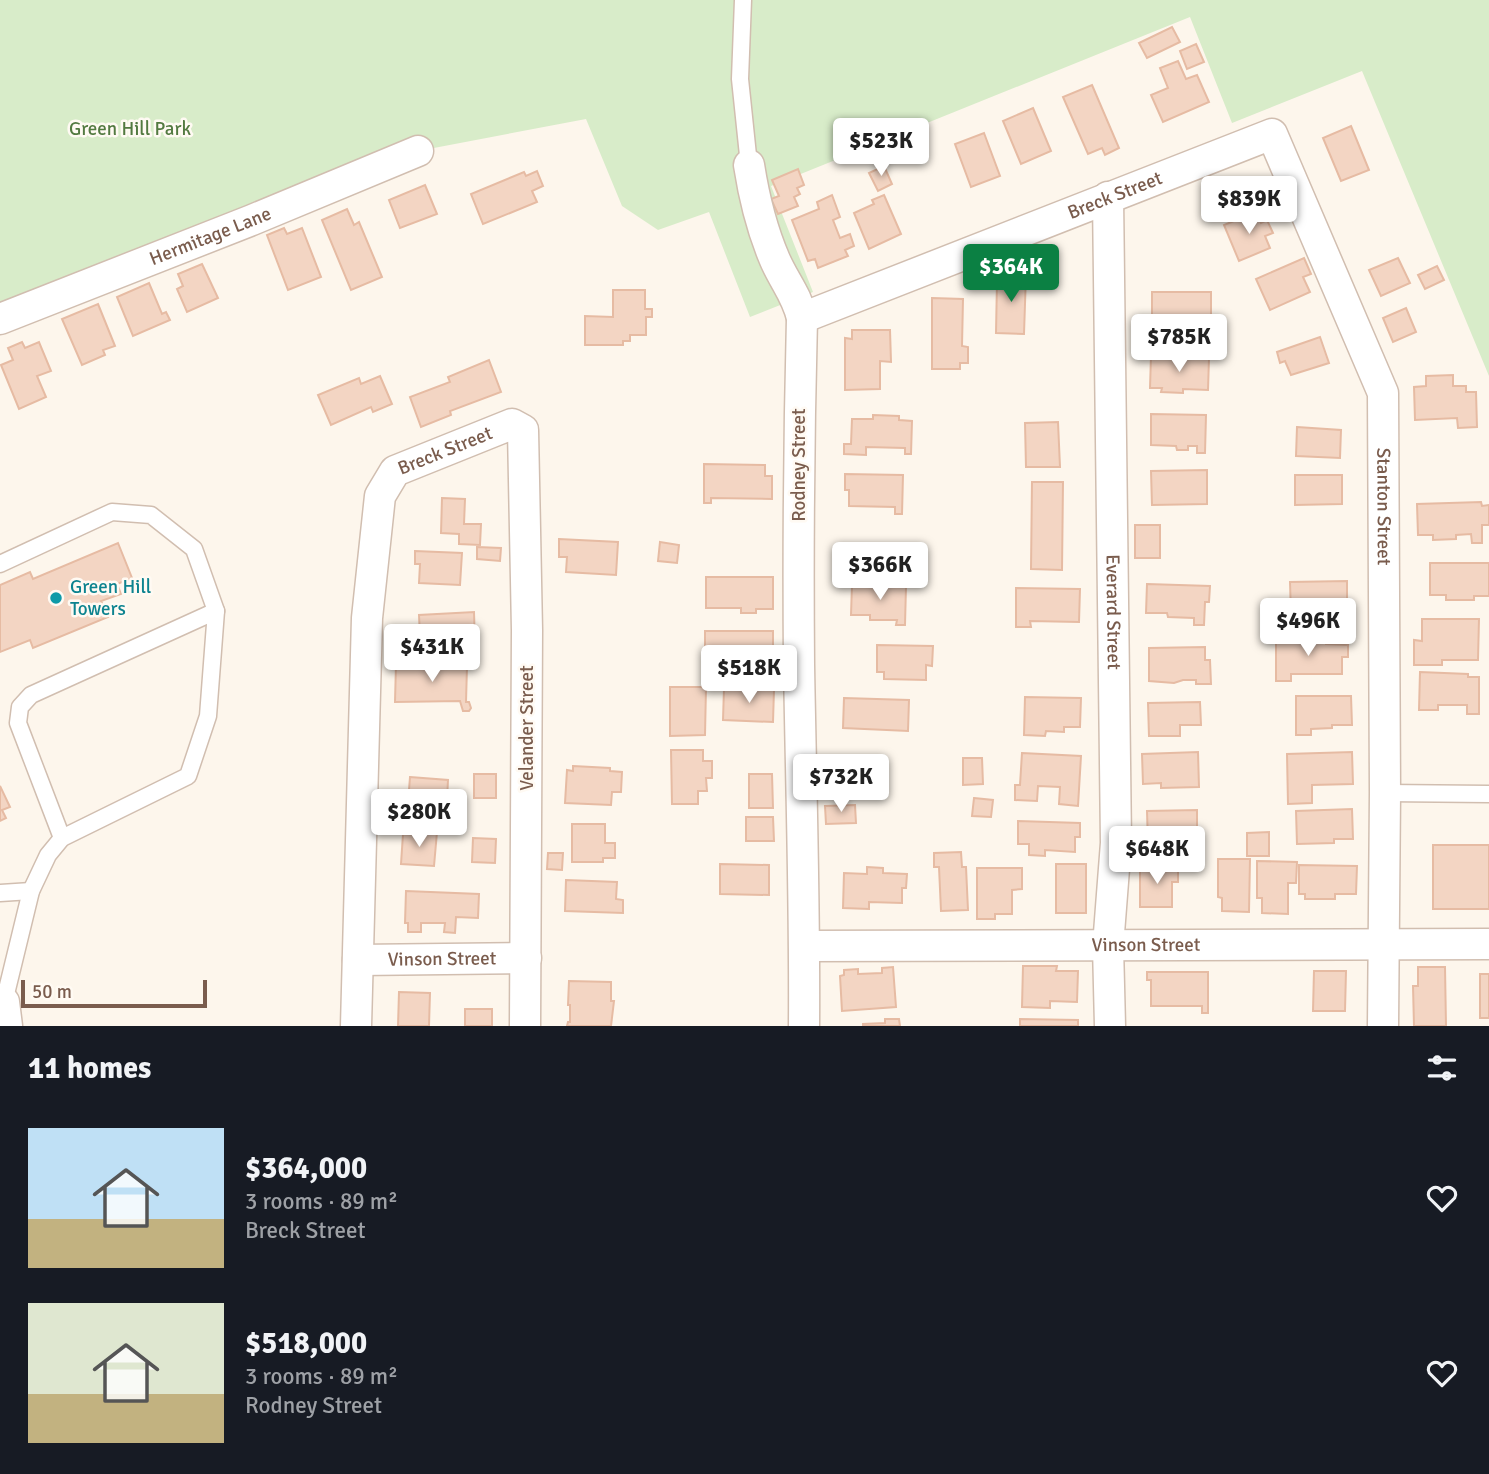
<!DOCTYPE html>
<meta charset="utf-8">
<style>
:root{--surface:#171b24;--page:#242831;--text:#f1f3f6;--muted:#9ea1a6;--accent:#0b8043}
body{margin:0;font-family:Signika,sans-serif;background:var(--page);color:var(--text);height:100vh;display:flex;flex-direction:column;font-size:26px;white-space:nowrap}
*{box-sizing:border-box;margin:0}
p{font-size:23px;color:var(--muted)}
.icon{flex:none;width:38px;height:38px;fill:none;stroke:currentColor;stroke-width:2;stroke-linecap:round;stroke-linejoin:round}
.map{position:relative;height:1026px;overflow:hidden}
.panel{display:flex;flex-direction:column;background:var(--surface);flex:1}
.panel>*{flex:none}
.scale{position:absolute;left:21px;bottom:18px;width:186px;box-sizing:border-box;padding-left:7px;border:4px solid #7a5c4d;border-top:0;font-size:19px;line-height:24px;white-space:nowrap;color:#7a5c4d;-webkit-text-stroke:5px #fffaf3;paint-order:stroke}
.price{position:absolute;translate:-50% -60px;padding:0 16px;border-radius:7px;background:#fff;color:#222;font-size:23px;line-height:46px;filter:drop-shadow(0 2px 4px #0008)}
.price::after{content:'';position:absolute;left:50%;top:42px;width:21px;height:16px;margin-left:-10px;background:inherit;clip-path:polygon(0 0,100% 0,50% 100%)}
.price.current{background:var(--accent);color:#fff}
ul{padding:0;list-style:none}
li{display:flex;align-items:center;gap:21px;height:175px;padding:0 28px}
li span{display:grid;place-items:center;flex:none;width:196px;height:140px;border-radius:0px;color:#555}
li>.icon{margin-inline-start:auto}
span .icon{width:84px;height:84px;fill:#fffc;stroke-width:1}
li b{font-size:30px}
h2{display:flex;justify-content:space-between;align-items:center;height:84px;padding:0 28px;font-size:30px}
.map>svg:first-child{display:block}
.green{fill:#d8ecc9}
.building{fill:#f3d5c3;stroke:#e6bba3;stroke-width:2}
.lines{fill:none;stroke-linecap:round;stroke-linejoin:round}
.service-casing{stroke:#d1beb0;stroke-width:19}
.minor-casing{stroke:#d1beb0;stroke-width:33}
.service{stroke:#fff;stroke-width:16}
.minor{stroke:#fff;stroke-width:30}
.culture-dot{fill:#0f9aa8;stroke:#fffaf3;stroke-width:2.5}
.labels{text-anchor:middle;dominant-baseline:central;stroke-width:5;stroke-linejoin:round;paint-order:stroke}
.park-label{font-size:19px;fill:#537a41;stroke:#fffaf3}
.street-label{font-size:19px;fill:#7a5c4d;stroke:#fffaf3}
.culture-label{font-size:19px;fill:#0d838f;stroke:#fffaf3;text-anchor:start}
</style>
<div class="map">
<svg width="1489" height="1026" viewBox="0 0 1489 1026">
<rect width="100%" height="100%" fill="#fdf6ec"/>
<polygon class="green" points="0,0 1489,0 1489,376 1362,71 1232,123 1190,17 771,186 813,292 750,317 709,212 658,230 622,206 586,119 418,151 0,319"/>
<g class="building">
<polygon points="1172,27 1180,42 1147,58 1139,43"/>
<polygon points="1196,44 1204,62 1187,69 1180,51"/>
<polygon points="1178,61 1186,79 1197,75 1209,102 1163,122 1151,95 1168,88 1160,68"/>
<polygon points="1092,85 1119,148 1105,155 1102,148 1088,154 1063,97"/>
<polygon points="1033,108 1051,151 1021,164 1003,121"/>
<polygon points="1351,126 1369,170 1341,181 1323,138"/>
<polygon points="984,133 1000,176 971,187 955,144"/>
<polygon points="884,166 892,184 878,191 869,173"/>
<polygon points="798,169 804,185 797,188 800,194 794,197 798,206 778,214 771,199 779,196 772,180"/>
<polygon points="537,171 543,186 532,191 537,202 483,224 471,194 524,172 526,176"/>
<polygon points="425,185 437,214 400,228 389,200"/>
<polygon points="832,195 840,217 833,220 840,238 850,234 854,246 845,250 848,256 818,268 815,259 808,261 792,220 819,209 817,202"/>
<polygon points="884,195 901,234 869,249 854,213 874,204 872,200"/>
<polygon points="347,209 354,225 359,222 382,277 351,290 322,220"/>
<polygon points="1256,212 1261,223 1267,220 1273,233 1265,236 1270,248 1239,261 1224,225"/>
<polygon points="284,228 287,234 302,228 321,277 288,290 267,235"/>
<polygon points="1304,258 1311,274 1303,277 1310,292 1270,310 1256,279"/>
<polygon points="1398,258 1410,283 1381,296 1369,270"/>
<polygon points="202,264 218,298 187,312 177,289 183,286 178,274"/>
<polygon points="1437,266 1444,280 1425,289 1418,275"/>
<polygon points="1002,274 1026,274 1024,334 996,333 997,281 1002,281"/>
<polygon points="149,283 162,314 166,312 170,320 133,336 117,297"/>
<polygon points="613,290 645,290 645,309 652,309 652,317 646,317 646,335 630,335 630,341 623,341 623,345 585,345 585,316 613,317"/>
<polygon points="1152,292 1211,292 1211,328 1173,328 1173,324 1152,324"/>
<polygon points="932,298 963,299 962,346 968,347 968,363 960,363 960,369 932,369"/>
<polygon points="98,304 115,346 103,350 105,355 82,365 62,319"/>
<polygon points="1406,308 1416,332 1393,342 1383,318"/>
<polygon points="852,330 890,330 891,362 880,361 880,389 845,390 845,338 852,339"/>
<polygon points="1320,337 1329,363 1291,375 1285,361 1280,363 1277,352"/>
<polygon points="22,342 25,348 39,342 51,371 37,376 46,397 19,409 1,365 13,360 8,348"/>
<polygon points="1151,356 1209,358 1208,390 1183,389 1183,393 1161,392 1162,388 1150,388"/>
<polygon points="489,360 501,392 450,411 451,415 421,427 410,397 450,382 448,377"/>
<polygon points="1453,375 1453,386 1466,386 1466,392 1476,392 1477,427 1458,428 1457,418 1415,420 1414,387 1426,386 1426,376"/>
<polygon points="380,376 392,404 373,412 371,407 331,425 318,395 359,378 361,384"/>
<polygon points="1151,414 1206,415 1205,453 1197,453 1197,446 1188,446 1188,450 1177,450 1176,446 1151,445"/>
<polygon points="873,415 899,416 899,420 912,421 911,454 905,454 905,448 866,447 866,455 844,454 844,444 851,444 852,419 873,419"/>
<polygon points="1058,422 1060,467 1026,467 1025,423"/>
<polygon points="1297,427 1341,430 1340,458 1296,456"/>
<polygon points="704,464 765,465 765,476 772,476 772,499 711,498 711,503 704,503"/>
<polygon points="1207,470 1207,504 1152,505 1151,471"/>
<polygon points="845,474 903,475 902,514 895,514 895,507 849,506 849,490 845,490"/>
<polygon points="1295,475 1342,475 1342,504 1295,505"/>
<polygon points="1032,482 1063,482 1062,570 1031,569"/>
<polygon points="442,498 465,499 464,524 481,524 480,545 459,544 459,534 441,533"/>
<polygon points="1481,502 1482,506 1489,505 1489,525 1482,525 1482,543 1472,543 1471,534 1456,535 1456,539 1433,540 1433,535 1418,535 1417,504"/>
<rect x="1135" y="525" width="25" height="33"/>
<polygon points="559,539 618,542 616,575 566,572 567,557 559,557"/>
<polygon points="660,542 679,545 677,563 658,561"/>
<polygon points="118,543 132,578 117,584 121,594 101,601 108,617 33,648 30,640 0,652 0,585 30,572 33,579"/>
<polygon points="477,547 501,548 500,561 477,559"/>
<polygon points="415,551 462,553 460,585 419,583 420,564 415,564"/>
<polygon points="1430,563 1489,563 1489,596 1474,596 1474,600 1446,600 1446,595 1430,595"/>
<polygon points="706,577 773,577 773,609 756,609 756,613 741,613 741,608 706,608"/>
<polygon points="1347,581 1347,611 1327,611 1327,614 1291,615 1290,582"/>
<polygon points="1147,584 1210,586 1209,602 1205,602 1204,625 1194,625 1194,618 1168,617 1167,613 1146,613"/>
<polygon points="852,585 906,586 905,625 896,625 897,620 870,620 870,615 851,615"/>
<polygon points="1016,588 1080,589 1079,622 1030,621 1031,627 1016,627"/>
<polygon points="474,612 475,645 415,649 415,638 420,637 419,615"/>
<polygon points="1422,619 1479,619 1478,660 1442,660 1442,665 1414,665 1414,640 1422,641"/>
<polygon points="705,631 773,631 773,661 757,661 757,666 739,666 739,661 705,661"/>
<polygon points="1326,639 1326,644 1348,645 1348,657 1342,657 1342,674 1291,674 1291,681 1276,681 1276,640"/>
<polygon points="877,645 933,646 932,666 926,665 926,680 884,679 884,672 877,672"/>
<polygon points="1205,647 1205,660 1210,660 1211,684 1196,684 1196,680 1183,680 1174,683 1149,681 1149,648"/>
<polygon points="396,664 467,666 466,702 469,702 471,708 469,711 463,711 460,701 395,702"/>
<polygon points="1420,672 1468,674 1468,677 1479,677 1479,714 1467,714 1467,705 1438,705 1438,710 1419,710"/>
<polygon points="670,687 706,687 705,735 670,736"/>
<polygon points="724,688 774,689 773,722 723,720"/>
<polygon points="1296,696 1351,696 1352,725 1332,725 1332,728 1311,729 1311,735 1296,735"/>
<polygon points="1025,697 1081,698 1080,727 1064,727 1064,732 1046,731 1045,736 1024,735"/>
<polygon points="844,698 909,700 908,731 843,728"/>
<polygon points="1200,702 1201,725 1180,725 1180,736 1149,736 1148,703"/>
<polygon points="671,750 703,750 703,761 712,761 712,778 706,778 707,791 698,791 698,804 672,804"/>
<polygon points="1198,752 1199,787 1161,788 1161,783 1143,784 1142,754"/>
<polygon points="1352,752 1353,784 1312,785 1312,803 1288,804 1287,754"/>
<polygon points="1022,753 1081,756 1078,806 1059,804 1060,787 1038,786 1037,801 1015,800 1015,785 1020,785"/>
<polygon points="963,758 982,758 983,784 963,785"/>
<polygon points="573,766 610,768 610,771 622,772 621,792 612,792 611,805 565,803 567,770 573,771"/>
<rect x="474" y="774" width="22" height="24"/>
<polygon points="749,774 772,774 773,808 749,808"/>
<polygon points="410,777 448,780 446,819 407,816"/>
<polygon points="0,786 10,807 2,810 6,818 0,821"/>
<polygon points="974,798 993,800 991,817 972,816"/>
<polygon points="855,805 856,823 826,824 825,806"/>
<polygon points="1352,809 1353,839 1334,839 1334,843 1297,844 1296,811"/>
<polygon points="1197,810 1197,844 1148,845 1147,811"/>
<polygon points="746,817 773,817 774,841 746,841"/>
<polygon points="1018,821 1080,823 1080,837 1075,837 1075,852 1045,850 1045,856 1029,855 1029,844 1018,844"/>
<polygon points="572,824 605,824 605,843 615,843 615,858 603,858 603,862 572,862"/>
<polygon points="426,831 437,832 434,866 401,864 403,834 426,835"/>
<polygon points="1269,832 1269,856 1247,856 1247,833"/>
<polygon points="473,838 496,839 495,863 472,862"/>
<rect x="1433" y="845" width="56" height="64"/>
<polygon points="961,852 962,867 966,867 968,910 941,911 939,867 934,867 934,853"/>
<polygon points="548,853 563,853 562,870 547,869"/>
<polygon points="1218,859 1250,859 1249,912 1222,911 1222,898 1218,897"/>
<polygon points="1257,861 1297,862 1296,883 1288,883 1288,914 1262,913 1262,898 1257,898"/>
<polygon points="720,864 769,865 769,895 720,894"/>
<rect x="1056" y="864" width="30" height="49"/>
<polygon points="1299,865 1357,866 1356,894 1335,894 1335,899 1305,899 1305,894 1299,894"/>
<polygon points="867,867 883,868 883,873 907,874 906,888 902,888 902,903 869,902 869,909 843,908 844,873 867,874"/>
<polygon points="1140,867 1178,867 1178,882 1172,882 1172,907 1140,907"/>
<polygon points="977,868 1022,868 1022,889 1012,890 1012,914 995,914 995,919 977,919"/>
<polygon points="566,880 617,882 616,899 623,900 623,913 565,911"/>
<polygon points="406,891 479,894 478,918 456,917 455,933 444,932 445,923 421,923 421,932 408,932 408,923 405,923"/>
<polygon points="1023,966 1057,966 1056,971 1078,971 1077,1002 1050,1001 1050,1008 1022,1007"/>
<polygon points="893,967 896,1007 842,1011 840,976 844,975 844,970 858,969 858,974 882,973 882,968"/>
<polygon points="1418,967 1445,967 1446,1026 1414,1026 1413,986 1418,986"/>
<polygon points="1314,971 1346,971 1345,1011 1313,1011"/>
<polygon points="1147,972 1208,972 1208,1013 1202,1013 1202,1006 1151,1006 1151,980 1147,980"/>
<rect x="1480" y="974" width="9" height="44"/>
<polygon points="569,981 611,982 611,1001 614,1001 611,1026 567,1026 568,1022 570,1022 570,1005 568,1005"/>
<polygon points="399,992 430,993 429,1026 398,1026"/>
<rect x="465" y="1009" width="27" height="17"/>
<polygon points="885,1019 899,1019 900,1026 863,1026 863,1024 885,1023"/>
<polygon points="1020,1019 1078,1020 1078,1026 1020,1026"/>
</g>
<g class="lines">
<g class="service-casing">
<g id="service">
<polyline points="743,0 740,79 749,165"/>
<polyline points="0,564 112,512 151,515 194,549 216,611 208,716 188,776 62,838 48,855 31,891 4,1002"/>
<polyline points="1385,793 1489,794"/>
<polyline points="62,838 18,723 20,707 31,695 216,611"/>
<polyline points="0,893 31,891"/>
</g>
</g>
<g class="minor-casing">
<g id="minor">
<path d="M749,165C754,197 762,230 775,260C784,281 797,295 802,318C799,433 798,549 799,664C801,785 805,905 804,1026"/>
<path id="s1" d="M1108,197L1116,843L1108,946L1110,1026"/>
<path id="s2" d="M802,318L1272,134L1383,393L1385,793L1383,1026"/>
<path id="s3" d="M0,319L252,220L418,151"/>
<path id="s4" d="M805,946L1489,944"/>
<path id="s5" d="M358,960L526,958"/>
<polyline points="0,1003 4,1002 7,1026"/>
<path id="s6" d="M356,1026L367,618L380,496L395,471L512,424L523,430L527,630L525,1026"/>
</g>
</g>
<use href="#service" class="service"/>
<use href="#minor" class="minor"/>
</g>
<circle class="culture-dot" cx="56" cy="598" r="7"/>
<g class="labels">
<g class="park-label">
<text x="130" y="129">Green Hill Park</text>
</g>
<g class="street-label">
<text stroke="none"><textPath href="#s2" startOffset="336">Breck Street</textPath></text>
<text stroke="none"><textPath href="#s3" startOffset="226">Hermitage Lane</textPath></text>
<text stroke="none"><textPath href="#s6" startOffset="614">Breck Street</textPath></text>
<text transform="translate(799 465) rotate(-90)">Rodney Street</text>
<text stroke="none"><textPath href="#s2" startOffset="900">Stanton Street</textPath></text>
<text stroke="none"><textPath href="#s1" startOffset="415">Everard Street</textPath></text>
<text transform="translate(527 728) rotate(-90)">Velander Street</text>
<text stroke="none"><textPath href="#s4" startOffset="341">Vinson Street</textPath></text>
<text stroke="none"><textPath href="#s5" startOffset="84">Vinson Street</textPath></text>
</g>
<g class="culture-label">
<text x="70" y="587">Green Hill<tspan x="70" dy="22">Towers</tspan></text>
</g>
</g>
</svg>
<div class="scale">50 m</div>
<b class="price" style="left:881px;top:178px">$523K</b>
<b class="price" style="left:1249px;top:236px">$839K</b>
<b class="price current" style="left:1011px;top:304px">$364K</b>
<b class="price" style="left:1179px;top:374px">$785K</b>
<b class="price" style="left:880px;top:602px">$366K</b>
<b class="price" style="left:1308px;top:658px">$496K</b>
<b class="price" style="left:432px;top:684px">$431K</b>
<b class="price" style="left:749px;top:705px">$518K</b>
<b class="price" style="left:841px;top:814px">$732K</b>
<b class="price" style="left:419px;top:849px">$280K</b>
<b class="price" style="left:1157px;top:886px">$648K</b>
</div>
<section class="panel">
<h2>11 homes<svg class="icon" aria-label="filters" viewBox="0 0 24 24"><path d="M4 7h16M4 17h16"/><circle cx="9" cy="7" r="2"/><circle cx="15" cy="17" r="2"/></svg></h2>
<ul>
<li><span style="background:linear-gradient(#bfe0f5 65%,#c2b280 0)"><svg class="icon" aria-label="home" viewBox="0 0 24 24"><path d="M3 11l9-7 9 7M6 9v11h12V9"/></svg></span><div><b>$364,000</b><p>3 rooms · 89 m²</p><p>Breck Street</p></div><svg class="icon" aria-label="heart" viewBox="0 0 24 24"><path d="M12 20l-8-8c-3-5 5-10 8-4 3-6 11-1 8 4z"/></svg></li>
<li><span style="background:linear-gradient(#dfe7d0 65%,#c2b280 0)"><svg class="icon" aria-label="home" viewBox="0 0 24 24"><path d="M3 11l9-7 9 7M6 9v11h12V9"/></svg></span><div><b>$518,000</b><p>3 rooms · 89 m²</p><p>Rodney Street</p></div><svg class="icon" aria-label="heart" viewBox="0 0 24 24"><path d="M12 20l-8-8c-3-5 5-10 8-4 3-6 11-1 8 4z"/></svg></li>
</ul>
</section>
